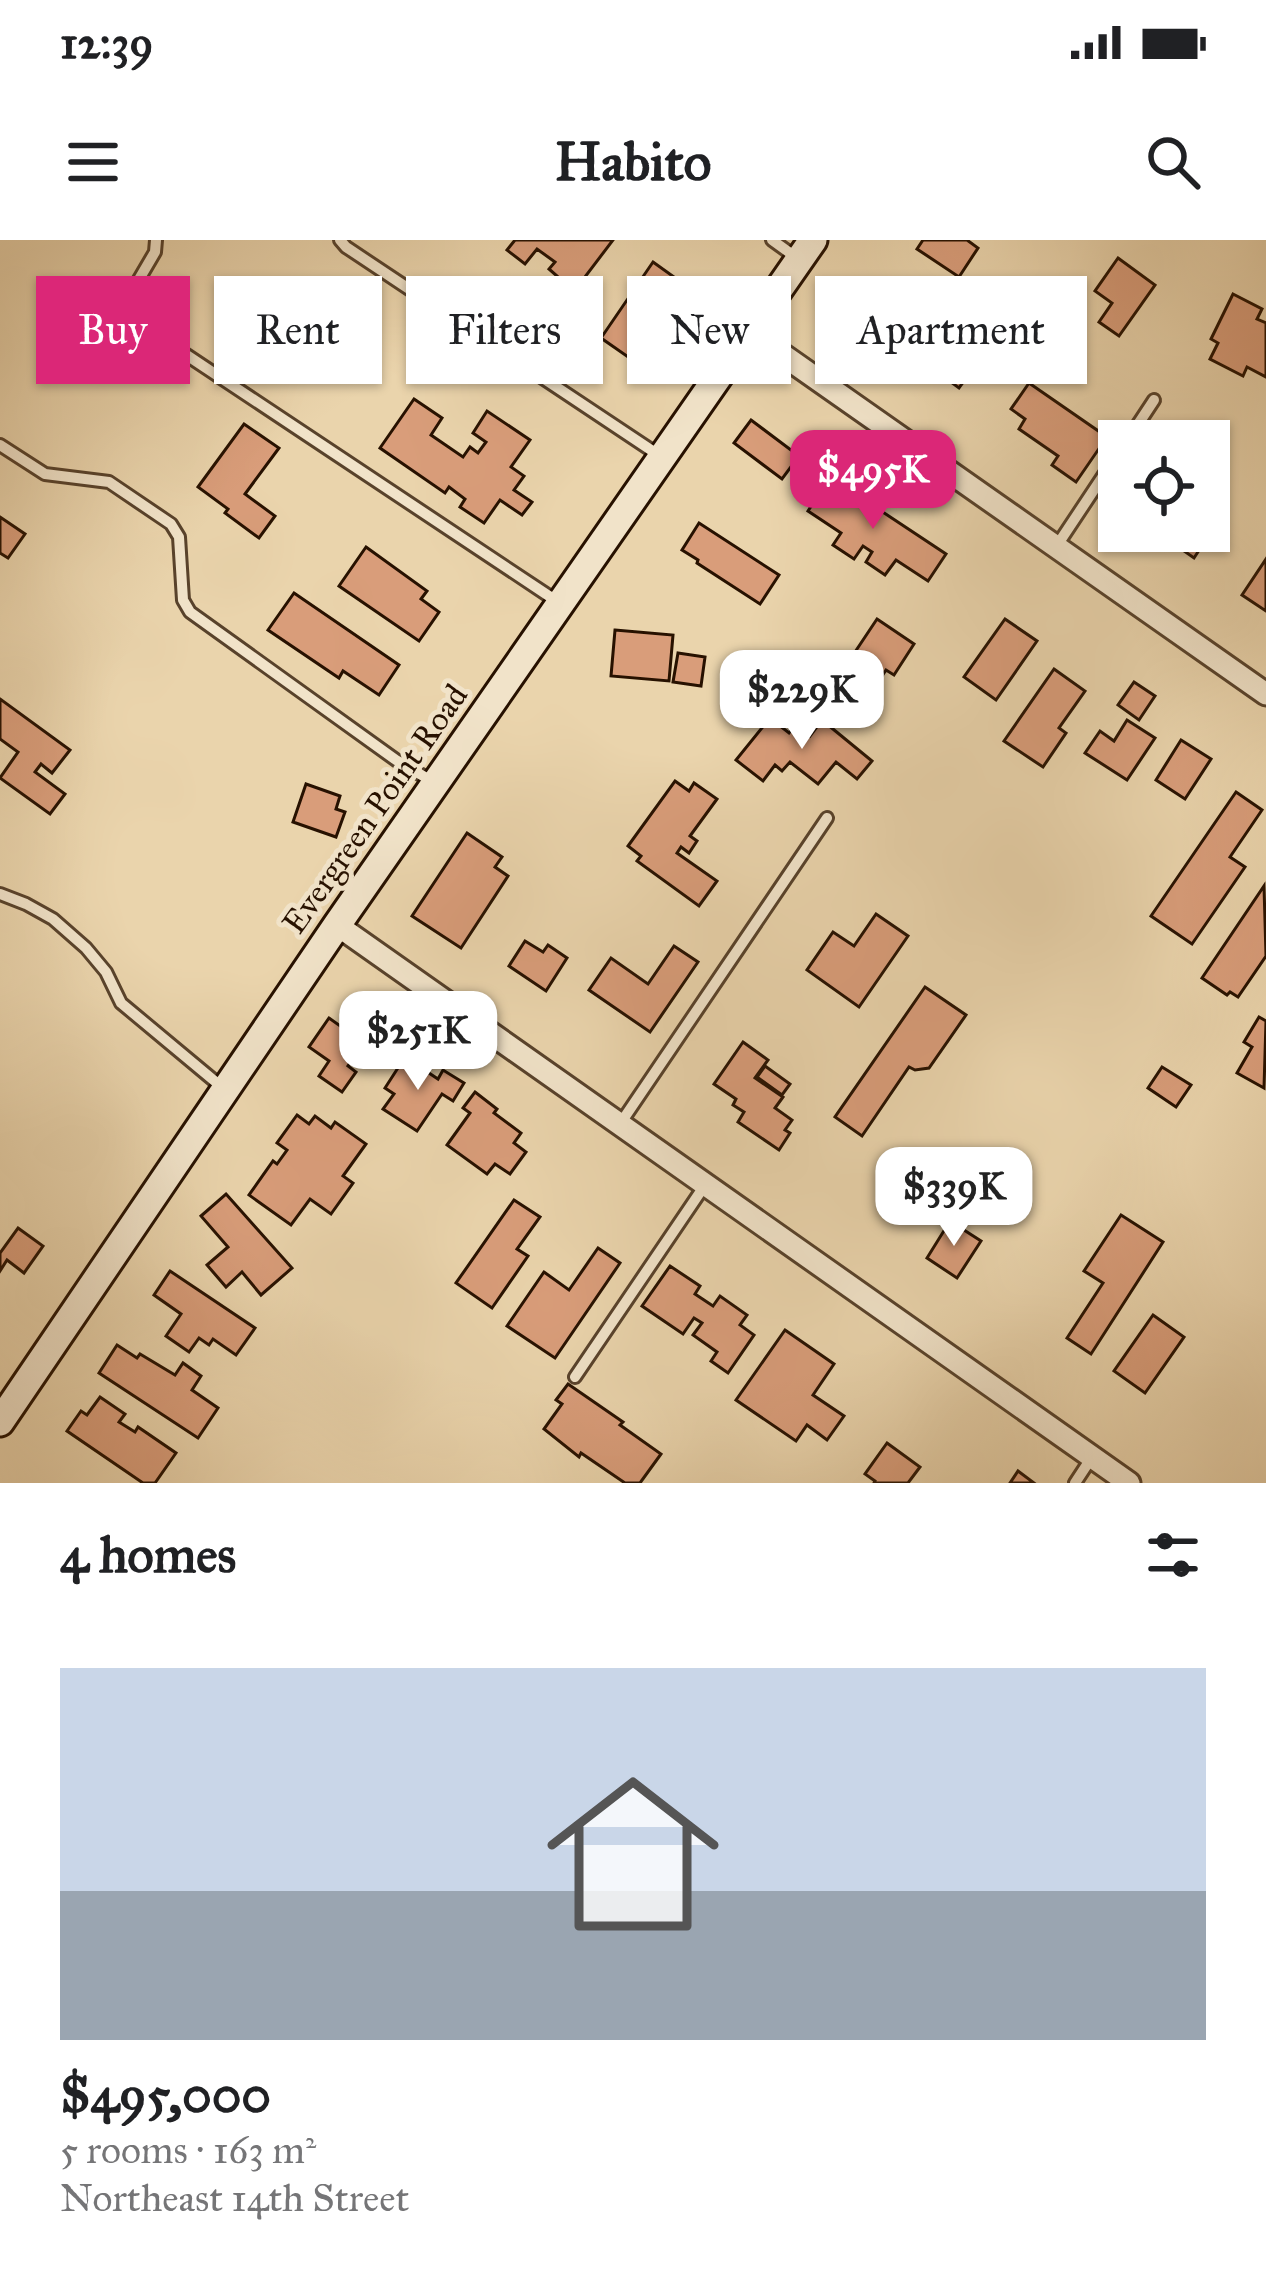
<!DOCTYPE html>
<meta charset="utf-8">
<style>
:root{--surface:#fff;--page:#f2f2f2;--text:#202124;--muted:#757577;--accent:#db2777}
body{margin:0;font-family:"IM FELL Great Primer",serif;background:var(--page);color:var(--text);height:100vh;display:flex;flex-direction:column;font-size:45px;white-space:nowrap}
*{box-sizing:border-box;margin:0}
p{font-size:39px;color:var(--muted)}
.icon{flex:none;width:66px;height:66px;fill:none;stroke:currentColor;stroke-width:2;stroke-linecap:round;stroke-linejoin:round}
.map{position:relative;height:1243px;overflow:hidden}
.drawer{display:flex;flex-direction:column;background:var(--surface);flex:1}
.drawer>*{flex:none}
.banner{position:absolute;left:36px;top:36px;width:1194px;height:108px;display:flex;gap:24px}
.tools{position:absolute;left:1098px;top:180px;display:grid;gap:24px}
.tools a{display:grid;place-items:center;width:132px;height:132px;border-radius:0px;background:var(--surface);box-shadow:0 3px 9px #0004;font-size:60px}
.price{position:absolute;translate:-50% -102px;padding:0 27px;border-radius:24px;background:#fff;color:#222;font-size:39px;line-height:78px;filter:drop-shadow(0 3px 6px #0008)}
.price::after{content:'';position:absolute;left:50%;top:72px;width:36px;height:27px;margin-left:-18px;background:inherit;clip-path:polygon(0 0,100% 0,50% 100%)}
.price.on{background:var(--accent);color:#fff}
ul{padding:0;list-style:none}
li{display:grid;align-content:center;gap:24px;height:636px;padding:0 60px}
li span{display:grid;place-items:center;height:372px;border-radius:0px;color:#555}
li>.icon{margin-inline-start:auto}
span .icon{width:216px;height:216px;fill:#fffc;stroke-width:1}
li b{font-size:51px}
h2{display:flex;justify-content:space-between;align-items:center;height:144px;padding:0 60px;font-size:51px}
.tag{padding:0 42px;border-radius:0px;background:var(--surface);box-shadow:0 3px 9px #0004;font-size:42px;line-height:108px}
.tag.on{background:var(--accent);color:#fff}
.status{display:flex;justify-content:space-between;align-items:center;height:84px;padding:0 60px;background:var(--surface);direction:ltr}
.status svg{height:33px;fill:currentColor}
header{display:flex;justify-content:space-between;align-items:center;height:156px;padding:0 60px;background:var(--surface);font-size:54px;font-weight:700}
.map>svg:first-child{display:block}
.building{fill:#d99d7a;stroke:#271100;stroke-width:3}
.lines{fill:none;stroke-linecap:round;stroke-linejoin:round}
.lane-casing{stroke:#58422b;stroke-width:16}
.street-casing{stroke:#58422b;stroke-width:27}
.secondary-casing{stroke:#271100;stroke-width:33}
.lane{stroke:#f1e3c9;stroke-width:10}
.street{stroke:#f1e3c9;stroke-width:21}
.secondary{stroke:#f1e3c9;stroke-width:27}
.labels{text-anchor:middle;dominant-baseline:central;stroke-width:10;stroke-linejoin:round;paint-order:stroke}
.street-label{font-size:33px;fill:#271100;stroke:#f1e3c9}
</style>
<div class="status"><b>12:39</b><svg viewBox="0 0 49 12"><path d="M0 12V9h3v3zM5 12V6h3v6zM10 12V3h3v9zM15 12V0h3v12zM26 1h20v11H26zM47 4h2v5h-2z"/></svg></div>
<header><svg class="icon" aria-label="menu" viewBox="0 0 24 24"><path d="M4 6h16M4 12h16M4 18h16"/></svg>Habito<svg class="icon" aria-label="search" viewBox="0 0 24 24"><circle cx="10" cy="10" r="6"/><path d="M15 15l6 6"/></svg></header>
<div class="map">
<svg width="1266" height="1243" viewBox="0 0 1266 1243">
<rect width="100%" height="100%" fill="#ead4ac"/>
<filter id="stains"><feTurbulence type="fractalNoise" baseFrequency=".00167" numOctaves="4"/><feColorMatrix values="0 0 0 0 .2 0 0 0 0 .09 0 0 0 0 .02 0 0 0 .5 -.17"/></filter>
<radialGradient id="worn" r=".72"><stop offset=".6" stop-color="#630" stop-opacity="0"/><stop offset="1" stop-color="#630" stop-opacity=".3"/></radialGradient>
<g class="building">
<polygon points="515,0 613,0 566,62 548,49 557,36 549,29 555,22 537,9 525,24 507,10"/>
<polygon points="923,0 967,0 978,8 959,37 917,9"/>
<polygon points="1118,18 1155,45 1119,96 1099,82 1112,63 1095,51"/>
<polygon points="653,22 688,47 664,81 659,78 631,119 601,98"/>
<polygon points="290,41 328,68 282,132 252,110 269,85 262,80"/>
<polygon points="1233,54 1262,69 1257,79 1266,83 1266,137 1247,127 1243,136 1210,119 1218,103 1211,99"/>
<polygon points="944,93 980,119 959,148 933,129 938,122 928,115"/>
<polygon points="1029,143 1107,197 1076,242 1052,225 1058,216 1019,189 1025,179 1011,169"/>
<polygon points="414,159 442,178 431,195 463,217 470,207 478,213 486,202 473,193 487,171 530,200 511,227 524,236 514,250 532,262 522,275 500,260 484,283 460,267 465,259 449,247 445,253 380,208"/>
<polygon points="751,180 799,216 782,239 734,203"/>
<polygon points="244,184 279,208 245,254 275,276 259,298 225,273 228,269 198,247"/>
<polygon points="1209,231 1224,241 1209,264"/>
<polygon points="830,237 946,314 928,341 896,320 885,335 866,322 872,312 863,306 854,319 833,305 841,293 808,271"/>
<polygon points="0,277 25,294 8,318 0,313"/>
<polygon points="699,283 779,335 760,364 697,323 698,320 682,310"/>
<polygon points="1162,291 1198,291 1207,298 1194,318 1160,294"/>
<polygon points="366,307 427,351 421,359 439,372 419,401 339,346"/>
<polygon points="1266,319 1266,371 1242,355"/>
<polygon points="294,353 399,425 379,455 343,431 339,438 268,390"/>
<polygon points="877,379 914,404 894,435 886,430 865,462 854,455 847,466 819,447 829,434 837,439"/>
<polygon points="1005,379 1037,401 996,460 964,437"/>
<polygon points="615,390 673,395 669,441 611,436"/>
<polygon points="678,413 705,417 701,446 673,442"/>
<polygon points="1054,429 1085,451 1059,488 1066,493 1043,527 1004,501"/>
<polygon points="1134,442 1155,456 1139,480 1118,465"/>
<polygon points="0,459 70,510 52,533 41,524 35,532 65,554 50,574 0,538 18,512 0,499"/>
<polygon points="770,478 789,493 796,484 810,496 822,480 872,521 857,539 836,522 818,544 790,522 782,531 775,525 763,541 736,520"/>
<polygon points="1127,480 1155,498 1127,540 1085,513 1100,491 1114,501"/>
<polygon points="1181,500 1211,519 1185,559 1156,540"/>
<polygon points="675,541 689,551 694,543 717,559 690,596 697,601 689,613 681,607 677,613 717,641 699,666 637,621 641,616 628,606"/>
<polygon points="306,544 340,556 336,569 345,572 336,597 293,582"/>
<polygon points="1236,552 1262,570 1230,617 1245,627 1192,704 1151,676"/>
<polygon points="467,593 502,617 495,627 508,636 461,708 412,676"/>
<polygon points="1264,646 1266,716 1238,757 1230,752 1227,755 1202,738"/>
<polygon points="876,674 908,696 859,767 807,730 833,692 854,706"/>
<polygon points="525,701 543,712 548,705 567,718 546,751 509,726"/>
<polygon points="674,706 698,722 650,792 589,750 611,718 648,744"/>
<polygon points="925,747 966,775 929,828 915,830 909,827 862,896 835,877"/>
<polygon points="354,772 375,787 348,826 356,832 342,852 319,836 329,821 309,807 329,778 343,788"/>
<polygon points="1259,777 1266,781 1264,848 1237,833 1252,807 1244,802"/>
<polygon points="743,802 768,820 755,838 783,857 775,868 792,880 785,890 790,893 779,910 738,882 744,872 733,865 736,859 714,844"/>
<polygon points="405,817 438,839 443,830 464,843 453,861 442,854 417,891 383,869 394,854 385,848"/>
<polygon points="765,826 790,844 782,855 757,837"/>
<polygon points="1162,827 1191,845 1176,867 1148,848"/>
<polygon points="475,852 497,869 494,873 521,893 514,903 526,912 510,934 495,924 487,934 447,905 470,873 463,868"/>
<polygon points="297,875 309,884 315,876 331,888 335,882 366,904 343,936 353,943 331,974 310,959 291,985 249,955 273,921 277,924 287,910 277,903"/>
<polygon points="226,954 292,1028 261,1055 242,1032 226,1047 207,1025 228,1007 201,976"/>
<polygon points="514,960 540,977 517,1009 528,1016 492,1068 456,1043"/>
<polygon points="1121,975 1163,1002 1091,1114 1067,1098 1103,1043 1084,1031"/>
<polygon points="950,981 981,1001 957,1038 927,1018"/>
<polygon points="18,988 43,1006 24,1033 7,1020 0,1031 0,1013"/>
<polygon points="598,1008 620,1023 555,1118 507,1086 544,1032 569,1050"/>
<polygon points="670,1026 700,1046 695,1054 713,1066 720,1056 747,1075 740,1085 754,1095 728,1133 711,1121 717,1112 693,1095 702,1083 694,1078 683,1094 642,1066"/>
<polygon points="170,1031 255,1088 236,1115 213,1099 209,1105 199,1098 189,1112 166,1096 181,1074 154,1055"/>
<polygon points="1153,1075 1184,1097 1145,1153 1114,1131"/>
<polygon points="785,1090 834,1124 813,1155 844,1176 827,1200 807,1185 796,1201 736,1160"/>
<polygon points="117,1105 137,1118 140,1114 175,1135 183,1123 201,1136 192,1150 218,1168 198,1198 99,1133"/>
<polygon points="568,1144 623,1182 620,1185 661,1214 640,1243 625,1243 581,1213 579,1217 544,1189 562,1164 556,1160"/>
<polygon points="100,1157 125,1174 119,1182 135,1192 138,1187 176,1213 155,1243 143,1243 67,1191 81,1171 87,1175"/>
<polygon points="887,1203 920,1227 908,1243 874,1243 875,1241 865,1234"/>
<polygon points="1018,1231 1034,1243 1010,1243"/>
</g>
<g class="lines">
<g class="lane-casing">
<g id="lane">
<polyline points="156,0 155,12 131,53 143,86 558,362"/>
<polyline points="340,0 346,7 660,216"/>
<polyline points="772,0 797,18"/>
<polyline points="1127,201 1154,160"/>
<polyline points="0,205 45,234 109,242 171,284 179,297 183,360 190,372 396,520 435,543"/>
<polyline points="1056,307 1119,212"/>
<polyline points="0,654 26,664 53,679 86,708 106,732 121,763 223,848"/>
<polyline points="620,884 827,578"/>
<polyline points="575,1137 705,945"/>
<polyline points="1075,1243 1092,1217"/>
</g>
</g>
<g class="street-casing">
<g id="street">
<polyline points="750,92 1266,454"/>
<polyline points="337,685 1129,1243"/>
</g>
</g>
<g class="secondary-casing">
<polyline id="secondary" points="0,1182 337,685 813,0"/>
</g>
<use href="#lane" class="lane"/>
<use href="#street" class="street"/>
<use href="#secondary" class="secondary"/>
</g>
<g class="labels">
<g class="street-label">
<text transform="translate(375 569) rotate(-55)">Evergreen Point Road</text>
</g>
</g>
<rect width="100%" height="100%" filter="url(#stains)"/>
<rect width="100%" height="100%" fill="url(#worn)"/>
</svg>
<div class="tools">
<a><svg class="icon" aria-label="locate" viewBox="0 0 24 24"><circle cx="12" cy="12" r="6"/><path d="M12 2v4M12 18v4M2 12h4M18 12h4"/></svg></a>
</div>
<b class="price on" style="left:873px;top:292px">$495K</b>
<b class="price" style="left:802px;top:512px">$229K</b>
<b class="price" style="left:418px;top:853px">$251K</b>
<b class="price" style="left:954px;top:1009px">$339K</b>
<div class="banner">
<a class="tag on">Buy</a>
<a class="tag">Rent</a>
<a class="tag">Filters</a>
<a class="tag">New</a>
<a class="tag">Apartment</a>
</div>
</div>
<section class="drawer">
<h2>4 homes<svg class="icon" aria-label="filters" viewBox="0 0 24 24"><path d="M4 7h16M4 17h16"/><circle cx="9" cy="7" r="2"/><circle cx="15" cy="17" r="2"/></svg></h2>
<ul>
<li><span style="background:linear-gradient(#c9d6e8 60%,#9aa5b1 0)"><svg class="icon" aria-label="home" viewBox="0 0 24 24"><path d="M3 11l9-7 9 7M6 9v11h12V9"/></svg></span><div><b>$495,000</b><p>5 rooms · 163 m²</p><p>Northeast 14th Street</p></div></li>
</ul>
</section>
